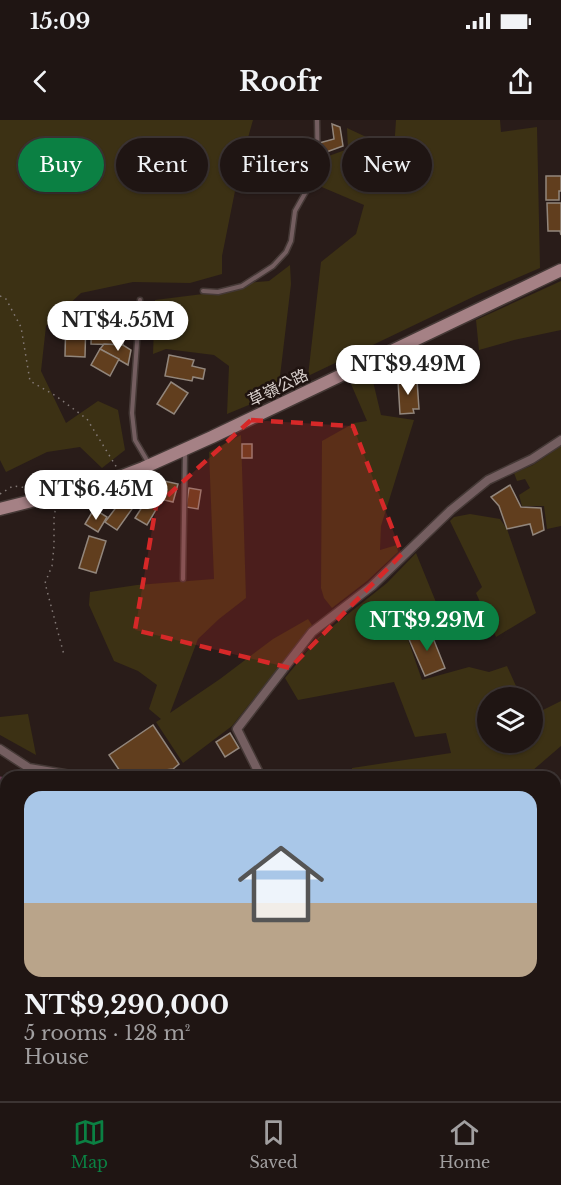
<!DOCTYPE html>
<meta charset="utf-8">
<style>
:root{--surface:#1f1513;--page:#271e1c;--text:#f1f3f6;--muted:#a19fa0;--line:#3c3433;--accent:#0b8043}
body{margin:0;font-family:"Libre Baskerville","Noto Sans TC",serif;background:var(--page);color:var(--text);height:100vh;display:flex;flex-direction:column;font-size:22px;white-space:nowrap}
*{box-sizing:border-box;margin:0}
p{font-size:20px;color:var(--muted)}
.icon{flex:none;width:33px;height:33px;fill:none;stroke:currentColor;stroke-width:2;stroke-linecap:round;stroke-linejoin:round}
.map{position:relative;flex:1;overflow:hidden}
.panel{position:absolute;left:0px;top:651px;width:561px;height:330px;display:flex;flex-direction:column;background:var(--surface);border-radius:18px 18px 0 0;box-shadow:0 2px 4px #0004,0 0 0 2px var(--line)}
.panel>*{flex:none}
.hud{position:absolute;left:18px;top:18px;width:525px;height:54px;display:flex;gap:12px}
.buttons{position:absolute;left:477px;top:567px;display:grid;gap:12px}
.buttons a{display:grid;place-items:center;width:66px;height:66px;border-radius:50%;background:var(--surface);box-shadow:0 2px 4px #0004,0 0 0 2px var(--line);font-size:30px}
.price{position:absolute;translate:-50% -51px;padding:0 14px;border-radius:21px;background:#fff;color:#222;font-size:20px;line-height:39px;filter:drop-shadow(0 2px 3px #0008)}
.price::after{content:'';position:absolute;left:50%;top:36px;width:18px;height:14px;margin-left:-9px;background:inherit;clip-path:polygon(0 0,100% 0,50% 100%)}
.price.active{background:var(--accent);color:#fff}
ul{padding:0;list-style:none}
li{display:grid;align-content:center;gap:12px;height:318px;padding:0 24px}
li+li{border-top:2px solid var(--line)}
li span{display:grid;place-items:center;height:186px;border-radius:18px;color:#555}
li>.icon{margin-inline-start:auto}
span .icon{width:108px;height:108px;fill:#fffc;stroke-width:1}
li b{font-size:26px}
.tag{padding:0 21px;border-radius:27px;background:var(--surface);box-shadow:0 2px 4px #0004,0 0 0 2px var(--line);font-size:21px;line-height:54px}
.tag.active{background:var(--accent);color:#fff}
.status{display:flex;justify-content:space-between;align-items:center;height:42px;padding:0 30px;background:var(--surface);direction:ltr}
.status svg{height:16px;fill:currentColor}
header{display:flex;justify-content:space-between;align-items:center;height:78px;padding:0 24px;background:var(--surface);font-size:27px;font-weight:700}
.dock{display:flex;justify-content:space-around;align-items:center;height:84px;border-top:2px solid var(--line);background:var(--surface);font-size:16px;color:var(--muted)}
.dock a{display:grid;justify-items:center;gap:3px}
.dock .active{color:var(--accent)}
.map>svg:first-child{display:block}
.green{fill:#3c3114}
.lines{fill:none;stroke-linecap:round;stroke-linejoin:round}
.river{stroke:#653c54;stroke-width:15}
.building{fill:#613e1e;stroke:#92867c;stroke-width:1.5}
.lane-casing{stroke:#453936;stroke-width:7}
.street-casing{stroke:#453936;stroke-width:11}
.secondary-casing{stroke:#453936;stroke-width:15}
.path{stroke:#847a77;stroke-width:1.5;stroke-dasharray:1.5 4.5;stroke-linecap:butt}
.lane{stroke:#745e60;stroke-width:4}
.street{stroke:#745e60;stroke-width:8}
.secondary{stroke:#a58185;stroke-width:12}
.marked{fill:#d62828;fill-opacity:0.2;stroke:#d62828;stroke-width:4.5;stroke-dasharray:12 8;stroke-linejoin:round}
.labels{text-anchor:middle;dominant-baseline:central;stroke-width:5;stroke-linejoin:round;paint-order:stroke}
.street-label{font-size:16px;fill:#d8cfcc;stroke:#1f1310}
</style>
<div class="status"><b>15:09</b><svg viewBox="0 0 49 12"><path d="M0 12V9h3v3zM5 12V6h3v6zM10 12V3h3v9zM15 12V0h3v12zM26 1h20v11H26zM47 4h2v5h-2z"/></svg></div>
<header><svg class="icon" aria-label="back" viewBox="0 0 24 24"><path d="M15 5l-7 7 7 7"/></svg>Roofr<svg class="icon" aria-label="share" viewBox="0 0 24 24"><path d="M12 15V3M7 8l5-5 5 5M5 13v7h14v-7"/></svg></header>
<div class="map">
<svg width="561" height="981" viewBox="0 0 561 981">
<rect width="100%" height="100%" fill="#291c19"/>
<g class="green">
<polygon points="0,0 253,0 240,46 222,136 222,154 190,163 133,162 81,173 46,206 41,251 66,303 98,281 118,290 125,330 102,348 80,327 47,332 6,352 0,340"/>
<polygon points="396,0 500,0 501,12 537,7 540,148 477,175 308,256 321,142 356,114 364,85 310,62 312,42 348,29 347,8 394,30"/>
<polygon points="290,145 291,164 278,273 227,294 229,246 214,235 166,229 153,234 155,180 227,171 246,163 269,161"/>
<polygon points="561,161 561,210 514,220 479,230 476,200"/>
<polygon points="371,253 381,295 414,300 381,406 380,430 397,425 398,432 367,461 332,488 324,478 321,468 322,321 354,303 367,301 351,264"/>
<polygon points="241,315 246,478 219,499 198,519 170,593 220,559 273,519 308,499 312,505 232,606 183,643 156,602 161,599 149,589 157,565 138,551 114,541 89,485 90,472 137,465 214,459 209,332"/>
<polygon points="561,326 561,406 547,409 544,386 522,386 519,375 530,368 525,359 517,361 514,353 533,345"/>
<polygon points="470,394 500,399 507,409 536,493 496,517 476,473 482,467 450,401 454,397"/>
<polygon points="416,433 440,492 431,502 406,514 422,560 469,547 489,552 507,546 521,577 488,578 488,622 532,622 533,595 561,581 561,626 525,657 351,657 352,648 451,633 446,613 415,617 394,562 298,580 285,558 318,518 387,463"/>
<polygon points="28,594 36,635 0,615 0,597"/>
</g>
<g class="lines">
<g class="river">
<polyline points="0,664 6,668"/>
<polyline points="555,827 561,827"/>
</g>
</g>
<g class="building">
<polygon points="332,4 340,7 343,26 321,34 319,23 334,19"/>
<polygon points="546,56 561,56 561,71 559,71 559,80 546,80"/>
<polygon points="547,83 561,83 561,115 560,111 548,111"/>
<polygon points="92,192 124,193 123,225 91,224"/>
<polygon points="66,196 86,197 85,237 65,236"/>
<polygon points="104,224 123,225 131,230 128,245 100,229"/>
<polygon points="100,229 119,239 110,256 91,245"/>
<polygon points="169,235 194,240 192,246 205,249 203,259 193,257 192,261 165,256"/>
<polygon points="417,260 419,289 413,289 414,293 400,294 398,261"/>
<polygon points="171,262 188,273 174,294 157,284"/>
<rect x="242" y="324" width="10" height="14"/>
<polygon points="142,355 150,357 145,379 137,377"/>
<polygon points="164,361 178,364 173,382 160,379"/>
<polygon points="510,365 521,387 541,388 544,410 533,415 530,404 507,409 499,386 491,377"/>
<polygon points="189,368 201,370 198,389 186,387"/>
<polygon points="121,381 132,389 117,410 105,402"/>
<polygon points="146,381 157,388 147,405 135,398"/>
<polygon points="94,389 107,397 98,412 85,404"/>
<polygon points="89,416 106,421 96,453 79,448"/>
<polygon points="429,508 445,548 425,556 408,517"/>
<polygon points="153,605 179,644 173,649 150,652 142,657 124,657 109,635"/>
<polygon points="230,613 239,628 225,637 216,622"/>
</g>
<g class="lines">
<g class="lane-casing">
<g id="lane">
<polyline points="203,171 218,172 242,166 273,146 286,132 291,121 295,91 308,68 318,54 317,0"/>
<polyline points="140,180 132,293 135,320 148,342"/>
<polyline points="183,459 185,333"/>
<polyline points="328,981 329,975"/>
</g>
</g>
<g class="street-casing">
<g id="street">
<polyline points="0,629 29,648 70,655 74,657"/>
<polyline points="261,657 237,609 312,512 372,466 451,390 488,360 532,339 561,320"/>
<polyline points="0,699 6,704"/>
<polyline points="0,738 6,737"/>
<polyline points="555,773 561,772"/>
<polyline points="162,975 169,981"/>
<polyline points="365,981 366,975"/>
</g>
</g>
<g class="secondary-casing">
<polyline id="secondary" points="0,389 79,369 122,356 143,348 212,317 561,150"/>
</g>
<g class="path">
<polyline points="0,176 6,179 21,207 30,261 56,276 87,299 117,348"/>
<polyline points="0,374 13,366 28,368 54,361"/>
<polyline points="56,385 54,398 54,426 52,446 45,463 64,535"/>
</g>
<use href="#lane" class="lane"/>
<use href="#street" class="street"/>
<use href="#secondary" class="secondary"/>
</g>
<path class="marked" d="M251,300L353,306L402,434L290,548L135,510L156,386Z"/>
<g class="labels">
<g class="street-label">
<text transform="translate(278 267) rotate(-26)">草嶺公路</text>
</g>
</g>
</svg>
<div class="buttons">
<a><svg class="icon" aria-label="layers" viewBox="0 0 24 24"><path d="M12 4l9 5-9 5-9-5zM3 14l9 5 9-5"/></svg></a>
</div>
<b class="price" style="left:118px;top:232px">NT$4.55M</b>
<b class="price" style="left:408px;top:276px">NT$9.49M</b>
<b class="price" style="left:96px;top:401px">NT$6.45M</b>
<b class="price active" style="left:427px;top:532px">NT$9.29M</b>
<div class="hud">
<a class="tag active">Buy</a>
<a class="tag">Rent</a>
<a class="tag">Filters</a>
<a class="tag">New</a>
</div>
<section class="panel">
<ul>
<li><span style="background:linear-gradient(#a9c7e8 60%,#b9a48a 0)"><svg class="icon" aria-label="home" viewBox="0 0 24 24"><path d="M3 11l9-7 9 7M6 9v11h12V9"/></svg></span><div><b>NT$9,290,000</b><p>5 rooms · 128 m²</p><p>House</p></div></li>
</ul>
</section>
</div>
<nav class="dock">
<a class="active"><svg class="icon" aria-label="map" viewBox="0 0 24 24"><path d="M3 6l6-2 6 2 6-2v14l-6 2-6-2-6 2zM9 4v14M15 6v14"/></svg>Map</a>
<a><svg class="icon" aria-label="saved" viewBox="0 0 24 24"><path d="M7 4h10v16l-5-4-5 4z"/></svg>Saved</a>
<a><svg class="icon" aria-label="home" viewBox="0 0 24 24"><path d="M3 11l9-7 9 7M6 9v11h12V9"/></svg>Home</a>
</nav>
